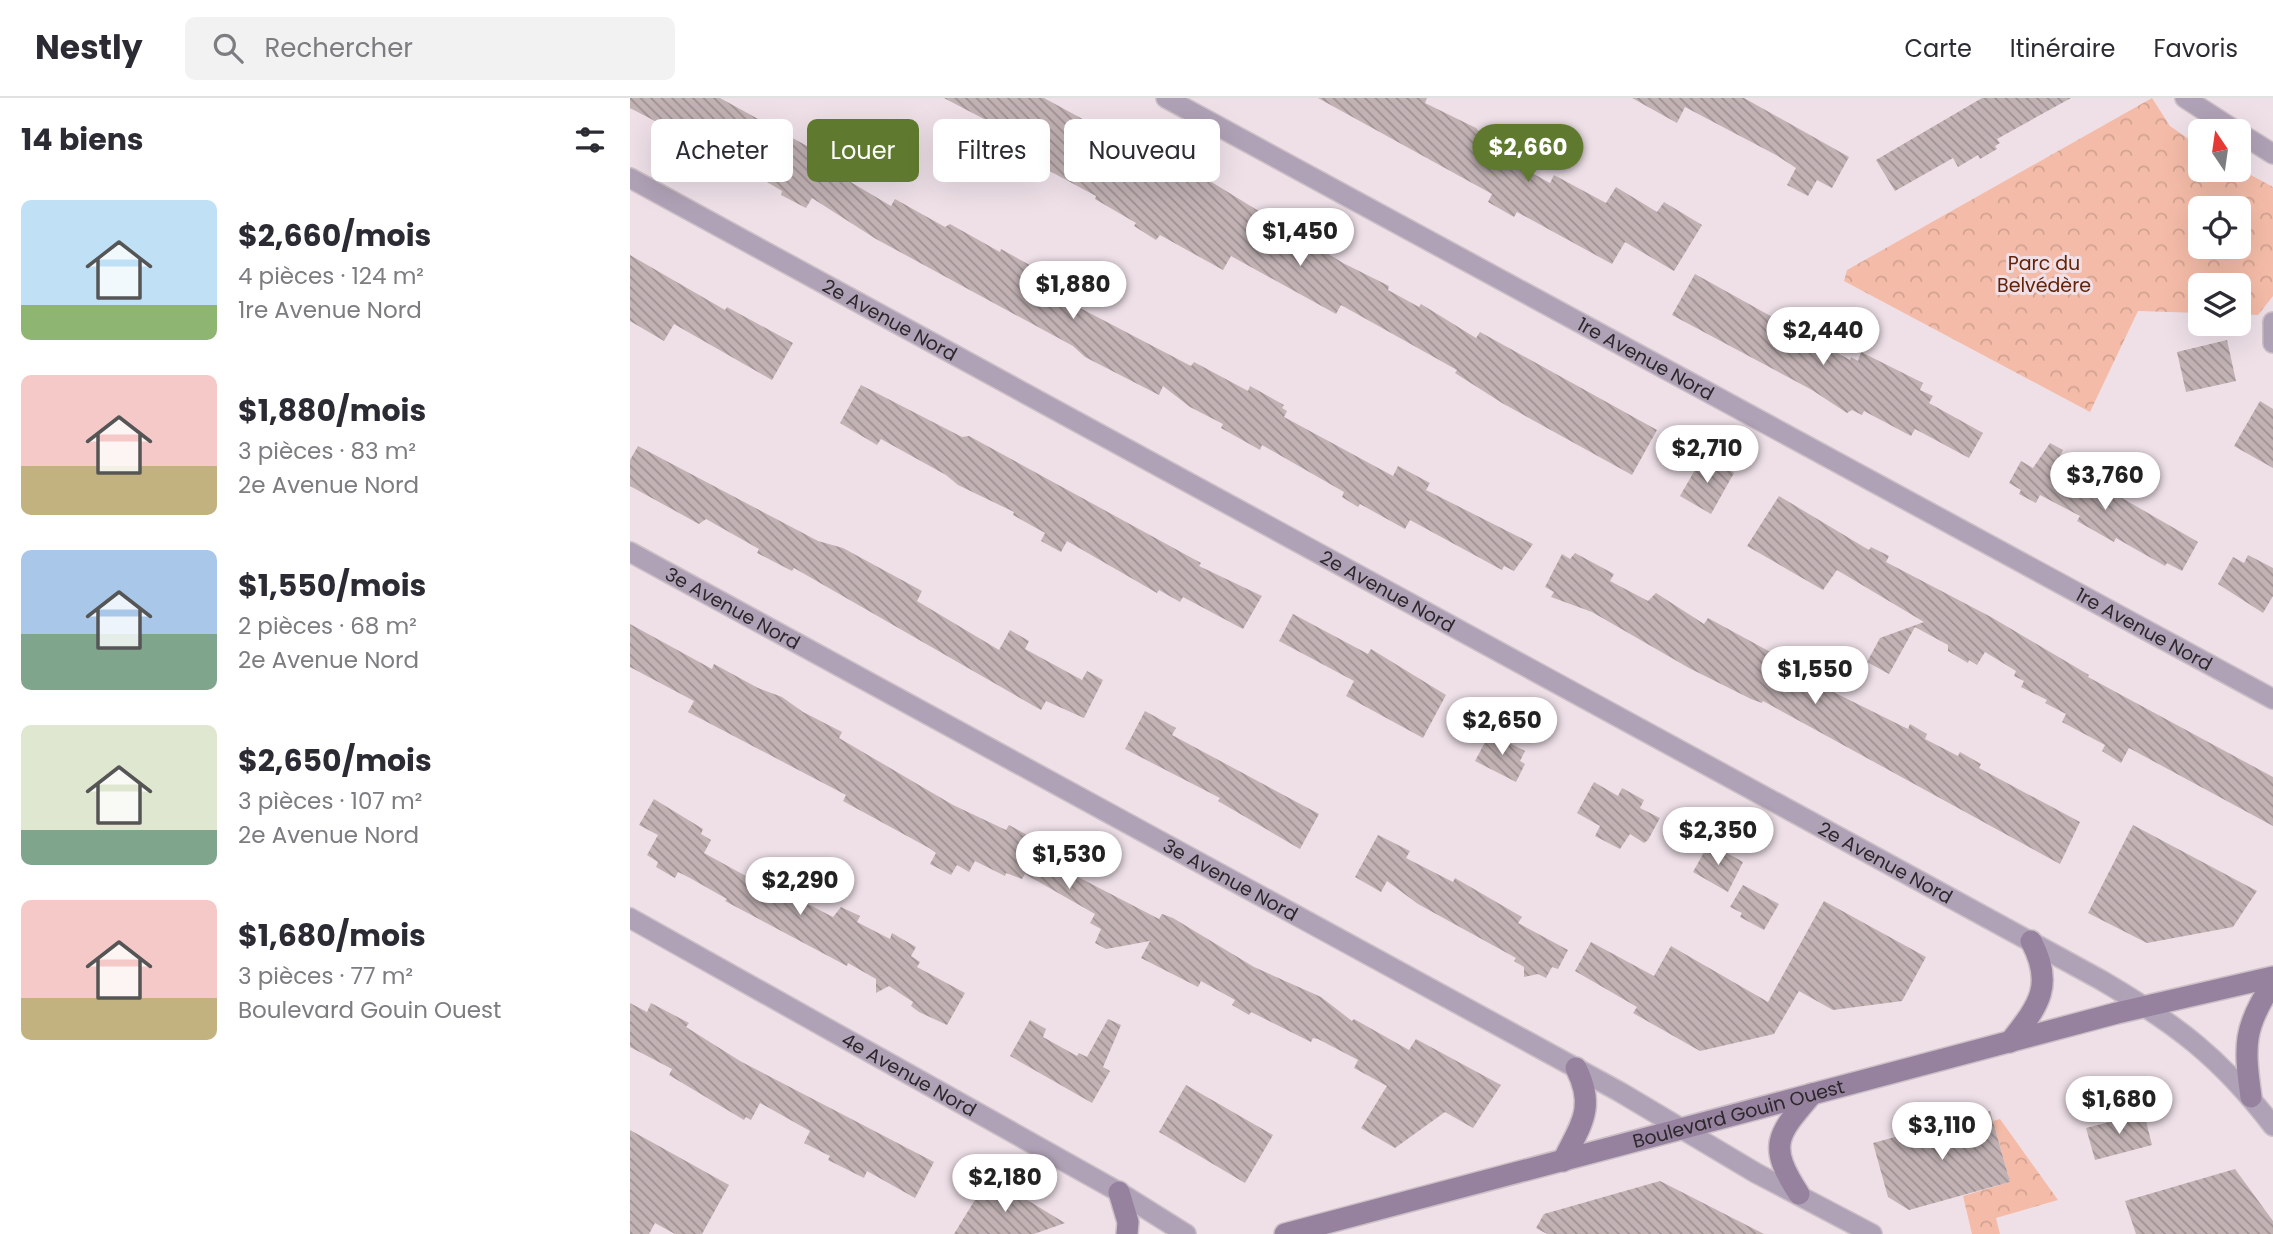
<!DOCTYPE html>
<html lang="fr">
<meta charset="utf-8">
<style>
:root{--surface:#fff;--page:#f2f2f3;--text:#2b2b33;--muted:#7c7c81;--line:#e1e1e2;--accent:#5f7a2e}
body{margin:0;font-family:Poppins,sans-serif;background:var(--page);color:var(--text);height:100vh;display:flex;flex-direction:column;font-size:26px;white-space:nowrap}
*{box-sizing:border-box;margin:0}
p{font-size:23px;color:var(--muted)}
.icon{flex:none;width:38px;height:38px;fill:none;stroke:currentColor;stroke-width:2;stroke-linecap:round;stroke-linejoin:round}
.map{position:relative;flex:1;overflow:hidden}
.side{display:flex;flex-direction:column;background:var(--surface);width:630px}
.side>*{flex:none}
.guide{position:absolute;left:21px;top:21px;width:665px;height:63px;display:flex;gap:14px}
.needle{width:46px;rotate:347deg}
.fabs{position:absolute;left:1558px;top:21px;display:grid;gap:14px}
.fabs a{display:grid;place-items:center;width:63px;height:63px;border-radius:10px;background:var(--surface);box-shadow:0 7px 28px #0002;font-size:35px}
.price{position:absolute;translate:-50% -60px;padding:0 16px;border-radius:24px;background:#fff;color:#222;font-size:23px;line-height:46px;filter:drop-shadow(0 2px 4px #0008)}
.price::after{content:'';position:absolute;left:50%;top:42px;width:21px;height:16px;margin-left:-10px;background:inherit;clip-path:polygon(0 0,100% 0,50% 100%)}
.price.active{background:var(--accent);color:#fff}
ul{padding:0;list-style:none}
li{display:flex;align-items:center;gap:21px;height:175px;padding:0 21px}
li span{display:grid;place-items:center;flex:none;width:196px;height:140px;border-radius:10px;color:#555}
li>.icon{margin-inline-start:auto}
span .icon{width:84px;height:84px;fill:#fffc;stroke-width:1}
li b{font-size:30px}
h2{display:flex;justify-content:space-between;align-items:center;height:84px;padding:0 21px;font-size:30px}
.pill{padding:0 24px;border-radius:10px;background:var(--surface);box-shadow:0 7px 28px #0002;font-size:24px;line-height:63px}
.pill.active{background:var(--accent);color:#fff}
header{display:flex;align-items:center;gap:42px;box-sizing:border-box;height:98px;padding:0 35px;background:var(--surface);border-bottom:2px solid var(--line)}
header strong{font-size:33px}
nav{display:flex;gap:38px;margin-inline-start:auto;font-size:24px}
.search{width:490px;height:63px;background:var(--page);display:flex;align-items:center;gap:18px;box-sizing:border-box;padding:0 24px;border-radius:10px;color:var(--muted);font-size:26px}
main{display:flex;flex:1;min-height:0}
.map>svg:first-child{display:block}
.park{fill:url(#park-crowns);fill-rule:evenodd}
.building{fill:url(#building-back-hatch)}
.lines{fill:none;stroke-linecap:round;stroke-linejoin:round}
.minor-casing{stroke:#ccbfc6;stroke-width:22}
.secondary-casing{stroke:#ccbfc6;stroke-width:24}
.minor{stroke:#b0a2b6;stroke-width:19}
.secondary{stroke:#96829f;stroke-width:21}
.labels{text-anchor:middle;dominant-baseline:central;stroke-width:6;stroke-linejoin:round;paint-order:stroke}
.park-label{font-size:19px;fill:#642306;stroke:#efe0e8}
.street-label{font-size:19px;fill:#2d282b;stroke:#efe0e8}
</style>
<header>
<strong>Nestly</strong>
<div class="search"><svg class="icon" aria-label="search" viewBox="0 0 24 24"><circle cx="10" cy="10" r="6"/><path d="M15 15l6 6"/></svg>Rechercher</div>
<nav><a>Carte</a><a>Itinéraire</a><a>Favoris</a></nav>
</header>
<main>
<section class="side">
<h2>14 biens<svg class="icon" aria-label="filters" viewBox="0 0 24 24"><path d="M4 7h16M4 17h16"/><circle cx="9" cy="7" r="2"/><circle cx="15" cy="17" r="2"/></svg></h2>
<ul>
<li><span style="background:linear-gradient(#bfe0f5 75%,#8fb573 0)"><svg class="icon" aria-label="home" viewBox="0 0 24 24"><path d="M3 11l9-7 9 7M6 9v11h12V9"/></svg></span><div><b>$2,660/mois</b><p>4 pièces · 124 m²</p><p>1re Avenue Nord</p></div></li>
<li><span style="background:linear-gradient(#f6c9c9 65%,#c2b280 0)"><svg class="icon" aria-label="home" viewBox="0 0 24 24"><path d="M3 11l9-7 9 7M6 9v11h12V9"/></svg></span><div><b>$1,880/mois</b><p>3 pièces · 83 m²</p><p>2e Avenue Nord</p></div></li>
<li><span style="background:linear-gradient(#a9c7e8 60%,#7fa58c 0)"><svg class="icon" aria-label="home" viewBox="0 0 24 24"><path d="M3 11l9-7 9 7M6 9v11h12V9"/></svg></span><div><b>$1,550/mois</b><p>2 pièces · 68 m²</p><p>2e Avenue Nord</p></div></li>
<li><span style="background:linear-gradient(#dfe7d0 75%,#7fa58c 0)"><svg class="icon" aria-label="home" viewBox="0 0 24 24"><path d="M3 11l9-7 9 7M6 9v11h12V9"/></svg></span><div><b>$2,650/mois</b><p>3 pièces · 107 m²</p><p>2e Avenue Nord</p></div></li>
<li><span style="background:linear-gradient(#f6c9c9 70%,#c2b280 0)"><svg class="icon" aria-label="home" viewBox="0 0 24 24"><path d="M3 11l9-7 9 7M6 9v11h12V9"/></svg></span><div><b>$1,680/mois</b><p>3 pièces · 77 m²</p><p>Boulevard Gouin Ouest</p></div></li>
</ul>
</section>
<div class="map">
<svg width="1643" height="1136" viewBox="0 0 1643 1136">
<defs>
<pattern id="park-crowns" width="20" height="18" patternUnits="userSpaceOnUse" patternTransform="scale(1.75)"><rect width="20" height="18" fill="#f4bca8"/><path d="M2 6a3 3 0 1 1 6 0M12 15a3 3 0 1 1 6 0" fill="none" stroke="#d2a291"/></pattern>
<pattern id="building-back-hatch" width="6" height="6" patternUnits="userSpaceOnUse" patternTransform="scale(1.75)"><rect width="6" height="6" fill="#c2b2b4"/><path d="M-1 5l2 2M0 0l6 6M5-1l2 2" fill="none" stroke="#9e9193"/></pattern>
</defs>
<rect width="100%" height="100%" fill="#efe0e8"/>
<g class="park">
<path d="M1522,0L1540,28L1570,49V72L1608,70L1643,89V198L1628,217L1608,216V187H1570V215L1508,213L1460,314L1214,183L1217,172ZM1608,110V149H1570V110Z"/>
<polygon points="1370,1021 1428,1102 1366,1120 1370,1136 1342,1136 1333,1098 1380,1084 1363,1023"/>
</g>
<g class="building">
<polygon points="0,0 90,0 177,48 184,39 206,52 197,70 261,108 265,101 315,129 320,126 370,154 371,151 405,170 399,181 450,210 561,268 564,264 618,293 620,288 654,307 652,310 657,313 654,319 763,378 768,368 800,385 796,392 903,446 884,473 874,468 872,472 780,422 775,431 730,406 728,409 712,399 714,394 632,347 630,352 591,330 593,326 560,309 533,288 529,297 455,259 443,248 246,141 182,100 176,110 151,97 152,93 67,42 65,44 0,10"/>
<polygon points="314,0 414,0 548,73 551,67 575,80 713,165 759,188 758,192 789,209 791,206 846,240 850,234 1027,332 1002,377 872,305 825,275 827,272 711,207 706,216 601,158 593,172 530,137 526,142 504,128 506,125 465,101 466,98 414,70 416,67 370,36 373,31"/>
<polygon points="688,0 797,0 795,5 846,30 851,36 850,39 860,44 856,50 920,85 924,77 976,105 986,89 1027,114 1034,104 1072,127 1044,173 995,144 982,166 887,114 884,119 858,104 862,96"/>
<polygon points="1002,0 1114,0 1219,59 1202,90 1187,82 1178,98 1157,87 1166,70 1146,57 1055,9 1047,25"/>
<polygon points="1352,0 1441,0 1367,41 1370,45 1365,48 1367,51 1350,61 1348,57 1328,69 1323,60 1265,93 1246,62"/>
<polygon points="0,157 95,212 97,209 163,245 142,282 44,226 34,243 0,223"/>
<polygon points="1065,176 1220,262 1221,259 1228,263 1231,254 1293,285 1290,292 1303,298 1299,305 1353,335 1339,360 1285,331 1281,338 1234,313 1232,317 1222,312 1217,315 1182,292 1042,217"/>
<polygon points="1597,242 1606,283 1556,294 1547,254"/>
<polygon points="231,287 332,339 339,338 571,465 569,468 632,498 613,531 553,499 550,504 529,492 527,495 437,443 431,454 411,443 415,435 383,417 384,414 328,387 316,377 251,341 247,347 210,325"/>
<polygon points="1630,303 1643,311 1643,370 1604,348"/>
<polygon points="1420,345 1433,352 1426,367 1432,370 1428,380 1461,398 1465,391 1470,394 1473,389 1568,444 1552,473 1537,465 1535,468 1486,440 1484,444 1447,423 1450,418 1410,397 1406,405 1389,396 1391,392 1379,385 1391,363 1403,370"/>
<polygon points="8,348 188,443 213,450 292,493 287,503 369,552 380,532 399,543 395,551 452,582 457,573 473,582 454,620 416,603 411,612 164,470 162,473 127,455 129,451 76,421 69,426 0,388 0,362"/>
<polygon points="1073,358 1104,375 1081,416 1050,398"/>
<polygon points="1149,398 1239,452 1241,449 1259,458 1256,464 1361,519 1459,577 1458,579 1643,679 1643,728 1499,650 1491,665 1472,653 1475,647 1432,624 1436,616 1415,605 1417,602 1391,589 1394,583 1384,578 1386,573 1355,554 1347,567 1339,562 1338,565 1318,553 1318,547 1285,529 1259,576 1237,564 1250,540 1294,524 1207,472 1193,492 1117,448"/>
<polygon points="945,455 984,476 980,483 1018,503 1026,495 1074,526 1078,520 1144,556 1141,562 1177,581 1278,631 1280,626 1297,636 1295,641 1328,658 1330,654 1351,666 1349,670 1450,724 1430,766 1133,603 1132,605 1121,601 1059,570 962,514 921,499 924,494 915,489 932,456 940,461"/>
<polygon points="1618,457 1643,470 1643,498 1633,515 1588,486 1603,459 1614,465"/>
<polygon points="663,516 738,556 741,551 816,597 793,640 716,598 724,583 649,543"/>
<polygon points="0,526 82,571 84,566 128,590 152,599 173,614 212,634 209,640 323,707 376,732 379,727 399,738 397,742 445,765 444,769 451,774 448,779 529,821 532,816 543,820 624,869 691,899 722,923 724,921 779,952 786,941 871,987 843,1030 815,1014 765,1050 731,1030 757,988 724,970 728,962 688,941 683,940 681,944 621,914 619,917 602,907 605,902 571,883 568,889 511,860 520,843 476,851 465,845 471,831 460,825 465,816 395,776 392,781 376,775 375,778 345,763 339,774 327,767 321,777 300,766 306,755 299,750 213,703 216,697 58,614 64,603 0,569"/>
<polygon points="515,613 546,630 542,637 689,716 670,751 588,703 590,700 495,651"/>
<polygon points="860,635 895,653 890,663 895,666 886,684 845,663"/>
<polygon points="964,684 988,698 992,690 1014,702 1010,710 1030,720 1018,742 1014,745 1000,736 990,751 965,738 970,728 947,715"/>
<polygon points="24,701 73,731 71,736 81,742 74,755 152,798 160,801 162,798 203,819 211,809 230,818 227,824 260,841 262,835 286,849 281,858 290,864 287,869 335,895 317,927 289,914 281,908 283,904 259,888 246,895 246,881 218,865 217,868 95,803 97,801 60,780 48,774 45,780 26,769 28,764 17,757 28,737 9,727"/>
<polygon points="1503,727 1627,793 1603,829 1517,845 1458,815"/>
<polygon points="748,737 780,753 776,760 823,784 825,780 892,819 888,825 938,852 928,871 922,869 916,880 908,876 894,879 894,869 884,863 886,860 788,806 757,783 751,794 725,779"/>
<polygon points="1079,745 1113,764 1098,794 1063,774"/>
<polygon points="1113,787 1149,806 1134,832 1110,819 1112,815 1100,809"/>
<polygon points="1194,803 1296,859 1272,903 1203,912 1169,893 1144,936 1070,953 1003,915 1007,909 945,873 961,844 1024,878 1041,848 1138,904"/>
<polygon points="0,905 17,914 21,905 59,925 56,929 110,963 304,1064 285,1100 237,1073 234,1080 198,1062 200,1058 174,1045 180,1033 130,1005 121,1022 116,1019 114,1022 39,977 42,971 0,949"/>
<polygon points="478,921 491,927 473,969 480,973 462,1005 380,958 400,922 416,931 413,939 447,958 449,955 457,959"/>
<polygon points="556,987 643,1037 615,1085 529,1034"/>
<polygon points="1360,1013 1380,1084 1279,1112 1258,1099 1243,1045"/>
<polygon points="1514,1015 1522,1047 1465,1062 1456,1030"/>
<polygon points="0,1032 99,1087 72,1136 45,1136 25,1125 19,1136 0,1136"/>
<polygon points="1605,1071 1643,1123 1643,1136 1506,1136 1495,1103"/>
<polygon points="359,1079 435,1125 404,1136 324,1136"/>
<polygon points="1030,1083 1134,1136 917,1136 906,1130 914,1116"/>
</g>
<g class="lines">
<g class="minor-casing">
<g id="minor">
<path id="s1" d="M536,0L1643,601"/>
<polyline points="1555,0 1606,33"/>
<polyline points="1608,34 1643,56"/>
<path id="s2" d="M0,80L1471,882C1546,926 1590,959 1643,1028"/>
<polyline points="1643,224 1643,245"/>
<path id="s3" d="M0,454L990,994L1126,1075L1242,1136"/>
<path id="s4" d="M0,820L489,1094L556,1136"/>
</g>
</g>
<g class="secondary-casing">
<g id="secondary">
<path d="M1380,944C1408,908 1425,888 1401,843"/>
<path d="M1621,999C1614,948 1613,929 1643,885"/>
<path d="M933,1063C951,1026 966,1010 946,970"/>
<polyline points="489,1094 498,1124 497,1136"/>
<path d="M1169,1096C1137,1047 1147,1037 1182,996"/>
<path id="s5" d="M655,1136L1487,915L1643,879"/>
</g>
</g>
<use href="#minor" class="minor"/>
<use href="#secondary" class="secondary"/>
</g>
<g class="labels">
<g class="park-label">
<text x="1414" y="165">Parc du<tspan x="1414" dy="22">Belvédère</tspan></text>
</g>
<g class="street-label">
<text stroke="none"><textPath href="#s2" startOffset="296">2e Avenue Nord</textPath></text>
<text stroke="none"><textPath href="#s1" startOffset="546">1re Avenue Nord</textPath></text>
<text stroke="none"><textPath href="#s2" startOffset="863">2e Avenue Nord</textPath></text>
<text stroke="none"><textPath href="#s3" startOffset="117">3e Avenue Nord</textPath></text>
<text stroke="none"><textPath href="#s1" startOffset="1113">1re Avenue Nord</textPath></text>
<text stroke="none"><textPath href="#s2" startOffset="1430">2e Avenue Nord</textPath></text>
<text stroke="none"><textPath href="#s3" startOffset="684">3e Avenue Nord</textPath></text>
<text stroke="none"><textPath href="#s4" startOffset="320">4e Avenue Nord</textPath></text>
<text stroke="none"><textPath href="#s5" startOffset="469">Boulevard Gouin Ouest</textPath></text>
</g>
</g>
</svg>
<div class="fabs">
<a><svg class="needle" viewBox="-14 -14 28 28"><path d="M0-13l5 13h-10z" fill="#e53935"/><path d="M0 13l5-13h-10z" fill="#7c7c81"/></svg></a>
<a><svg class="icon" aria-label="locate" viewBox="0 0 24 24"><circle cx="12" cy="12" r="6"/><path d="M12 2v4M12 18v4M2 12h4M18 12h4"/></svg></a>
<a><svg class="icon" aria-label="layers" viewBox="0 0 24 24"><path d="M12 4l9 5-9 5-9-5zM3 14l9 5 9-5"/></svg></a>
</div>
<b class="price active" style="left:898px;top:86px">$2,660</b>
<b class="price" style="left:670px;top:170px">$1,450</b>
<b class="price" style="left:443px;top:223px">$1,880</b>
<b class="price" style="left:1193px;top:269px">$2,440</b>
<b class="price" style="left:1077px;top:387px">$2,710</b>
<b class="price" style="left:1475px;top:414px">$3,760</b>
<b class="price" style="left:1185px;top:608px">$1,550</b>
<b class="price" style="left:872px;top:659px">$2,650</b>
<b class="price" style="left:1088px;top:769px">$2,350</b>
<b class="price" style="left:439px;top:793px">$1,530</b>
<b class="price" style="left:170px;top:819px">$2,290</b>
<b class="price" style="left:1489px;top:1038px">$1,680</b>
<b class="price" style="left:1312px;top:1064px">$3,110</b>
<b class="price" style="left:375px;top:1116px">$2,180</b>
<div class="guide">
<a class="pill">Acheter</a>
<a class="pill active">Louer</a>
<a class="pill">Filtres</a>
<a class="pill">Nouveau</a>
</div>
</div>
</main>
